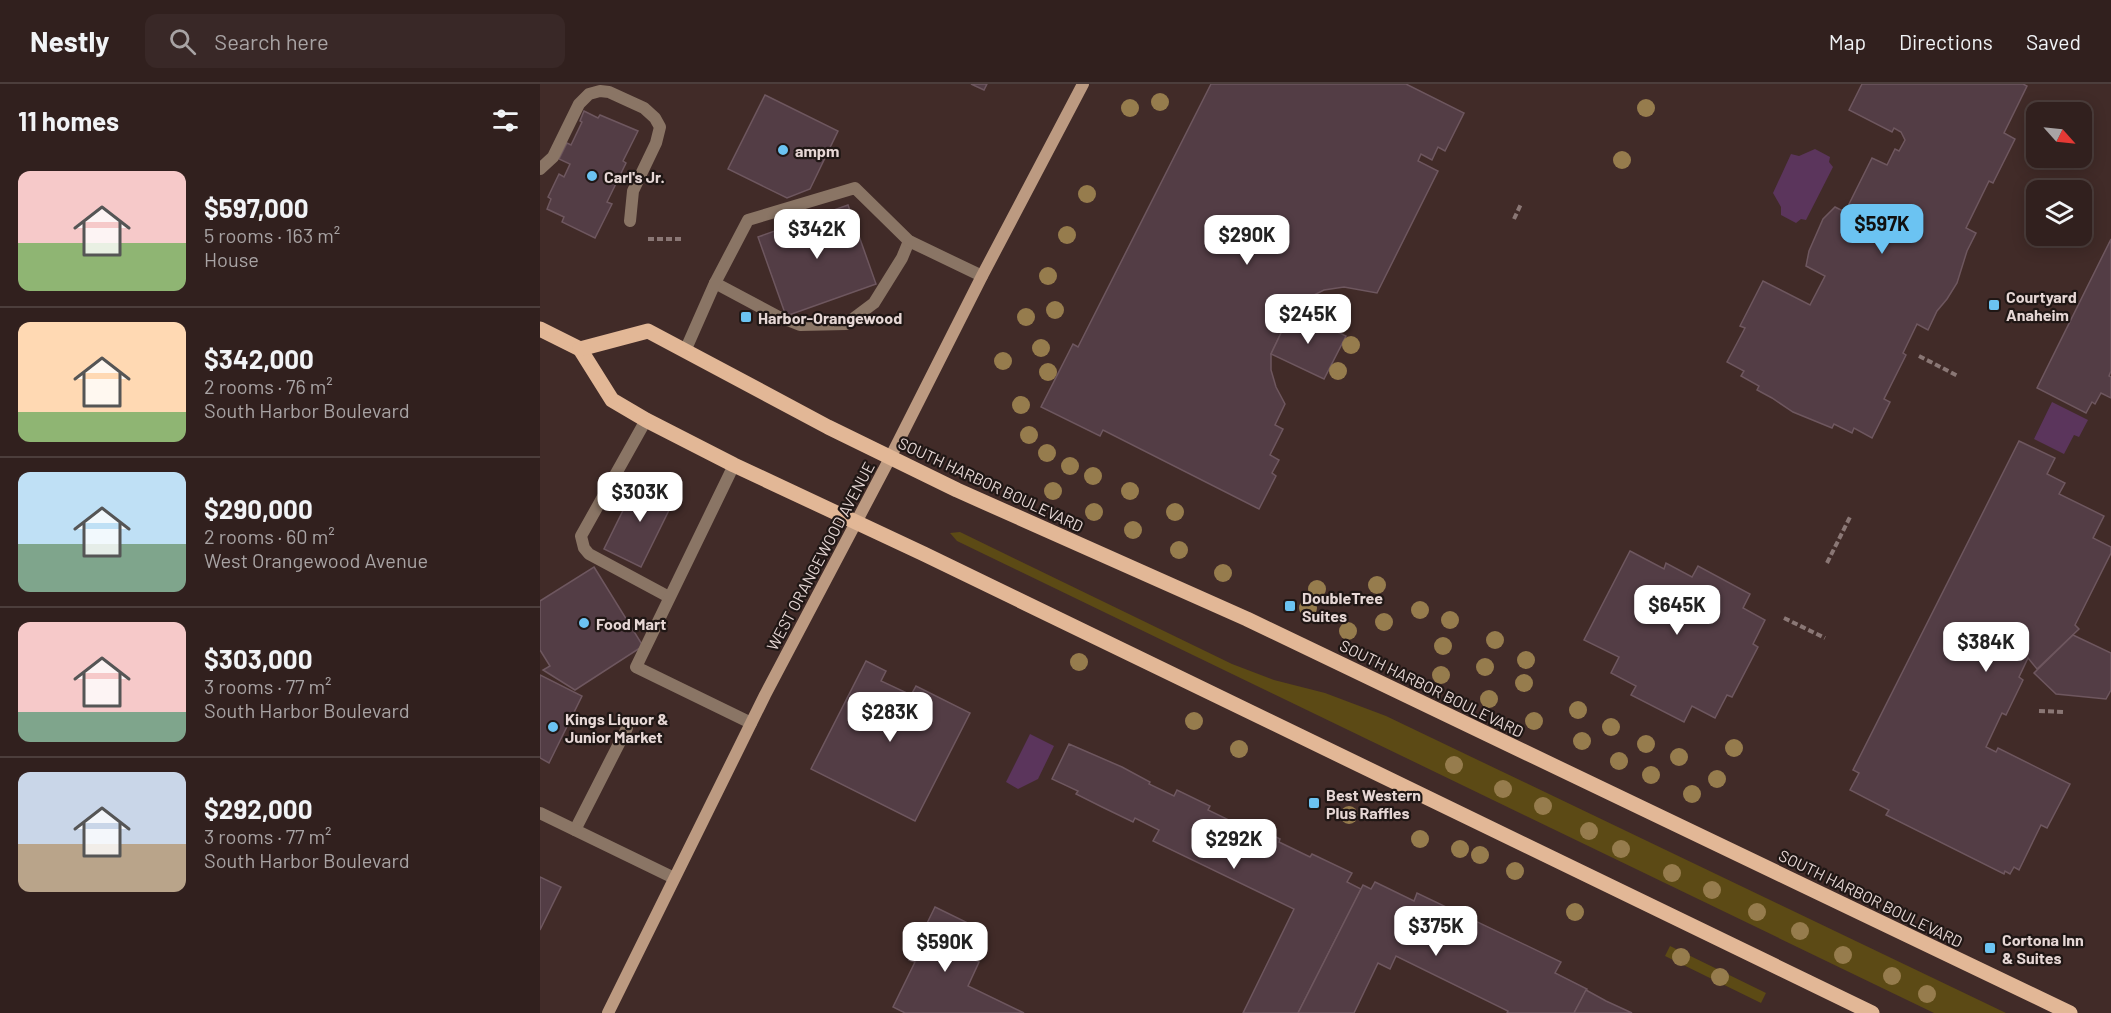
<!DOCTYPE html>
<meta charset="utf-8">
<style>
:root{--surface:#31201e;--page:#392827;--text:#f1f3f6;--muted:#a8a3a4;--line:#4c3e3c;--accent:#6bc3f2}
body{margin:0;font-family:Barlow,sans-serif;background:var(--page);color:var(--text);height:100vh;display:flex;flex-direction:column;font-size:22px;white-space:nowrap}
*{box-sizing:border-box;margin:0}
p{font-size:20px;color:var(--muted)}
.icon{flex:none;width:33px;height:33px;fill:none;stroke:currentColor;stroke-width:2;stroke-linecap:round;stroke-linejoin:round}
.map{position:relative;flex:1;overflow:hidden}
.sheet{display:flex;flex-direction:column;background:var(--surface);width:540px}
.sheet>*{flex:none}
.needle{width:39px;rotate:117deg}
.fabs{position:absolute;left:1486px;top:18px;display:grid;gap:12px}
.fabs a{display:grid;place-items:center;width:66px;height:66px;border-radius:12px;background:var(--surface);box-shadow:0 3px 15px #0003,0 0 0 2px var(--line);font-size:30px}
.price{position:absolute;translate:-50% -51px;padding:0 14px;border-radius:12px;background:#fff;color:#222;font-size:20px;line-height:39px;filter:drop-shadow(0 2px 3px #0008)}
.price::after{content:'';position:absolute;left:50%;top:36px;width:18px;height:14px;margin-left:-9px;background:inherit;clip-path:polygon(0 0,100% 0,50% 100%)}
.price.active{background:var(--accent);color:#111}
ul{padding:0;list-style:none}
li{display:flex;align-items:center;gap:18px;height:150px;padding:0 18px}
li+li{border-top:2px solid var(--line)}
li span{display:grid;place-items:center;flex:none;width:168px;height:120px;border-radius:12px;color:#555}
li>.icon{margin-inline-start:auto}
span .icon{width:72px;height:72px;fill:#fffc;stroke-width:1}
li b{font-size:26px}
h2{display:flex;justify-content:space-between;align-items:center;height:72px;padding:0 18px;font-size:26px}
header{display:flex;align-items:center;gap:36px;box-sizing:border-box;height:84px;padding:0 30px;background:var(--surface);border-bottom:2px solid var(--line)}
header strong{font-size:28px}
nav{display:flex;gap:33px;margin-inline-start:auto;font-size:21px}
.search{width:420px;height:54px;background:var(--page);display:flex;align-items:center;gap:15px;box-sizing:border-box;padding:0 21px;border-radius:12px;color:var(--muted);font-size:22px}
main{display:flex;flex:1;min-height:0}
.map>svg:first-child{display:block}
.green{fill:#5c4a15}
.water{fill:#5b355c}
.building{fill:#533d45;stroke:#6e575f;stroke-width:1.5}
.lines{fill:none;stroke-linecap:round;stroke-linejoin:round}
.path{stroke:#8a7775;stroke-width:4;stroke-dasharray:6 3;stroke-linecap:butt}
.service{stroke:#8a7565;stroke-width:12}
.minor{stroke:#8a7565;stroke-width:12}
.secondary{stroke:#bc9a81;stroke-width:12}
.primary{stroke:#e2b796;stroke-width:15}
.tree{fill:#967c4d}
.poi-dot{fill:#6bc3f2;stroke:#201715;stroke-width:2}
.labels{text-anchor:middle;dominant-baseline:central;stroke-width:4.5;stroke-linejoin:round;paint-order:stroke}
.poi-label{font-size:16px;font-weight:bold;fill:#e6d7d5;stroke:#201715;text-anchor:start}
.street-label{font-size:16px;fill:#e6d7d5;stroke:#201715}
</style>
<header>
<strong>Nestly</strong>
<div class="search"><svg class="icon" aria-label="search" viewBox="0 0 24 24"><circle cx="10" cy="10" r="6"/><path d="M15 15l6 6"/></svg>Search here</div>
<nav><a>Map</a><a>Directions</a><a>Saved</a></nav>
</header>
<main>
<section class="sheet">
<h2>11 homes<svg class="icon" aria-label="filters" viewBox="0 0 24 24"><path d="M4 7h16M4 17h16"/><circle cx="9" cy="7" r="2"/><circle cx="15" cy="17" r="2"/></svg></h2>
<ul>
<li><span style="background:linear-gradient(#f6c9c9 60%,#8fb573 0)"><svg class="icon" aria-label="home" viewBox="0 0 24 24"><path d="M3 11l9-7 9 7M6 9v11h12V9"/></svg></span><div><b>$597,000</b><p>5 rooms · 163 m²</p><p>House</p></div></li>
<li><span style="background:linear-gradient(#ffd9b3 75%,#8fb573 0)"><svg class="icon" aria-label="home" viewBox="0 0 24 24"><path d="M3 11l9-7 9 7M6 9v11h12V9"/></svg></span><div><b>$342,000</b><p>2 rooms · 76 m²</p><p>South Harbor Boulevard</p></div></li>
<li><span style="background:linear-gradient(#bfe0f5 60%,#7fa58c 0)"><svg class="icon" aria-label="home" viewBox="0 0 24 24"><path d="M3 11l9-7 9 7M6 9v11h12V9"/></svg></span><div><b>$290,000</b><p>2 rooms · 60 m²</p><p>West Orangewood Avenue</p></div></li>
<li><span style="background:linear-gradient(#f6c9c9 75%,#7fa58c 0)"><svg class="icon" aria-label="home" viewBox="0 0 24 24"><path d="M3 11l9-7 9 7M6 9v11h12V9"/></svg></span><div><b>$303,000</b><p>3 rooms · 77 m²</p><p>South Harbor Boulevard</p></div></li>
<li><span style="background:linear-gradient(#c9d6e8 60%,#b9a48a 0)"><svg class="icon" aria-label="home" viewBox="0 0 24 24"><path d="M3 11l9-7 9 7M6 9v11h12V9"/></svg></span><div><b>$292,000</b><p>3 rooms · 77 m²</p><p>South Harbor Boulevard</p></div></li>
</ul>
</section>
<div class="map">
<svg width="1571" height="929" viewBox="0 0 1571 929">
<rect width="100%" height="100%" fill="#412b28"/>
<g class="green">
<polygon points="420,448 692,580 734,596 785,609 846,632 1466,929 1394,929 417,457 410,449"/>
<polygon points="1130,862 1226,909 1221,919 1125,872"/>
</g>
<g class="water">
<polygon points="1275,65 1290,73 1289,78 1293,83 1266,136 1261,135 1256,139 1241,131 1241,123 1233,109 1251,70 1259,72"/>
<polygon points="1512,318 1548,336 1539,353 1534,351 1524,370 1494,355"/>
<polygon points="490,650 514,662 498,695 478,705 466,698"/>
</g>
<g class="building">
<polygon points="431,0 447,0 444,6"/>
<polygon points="671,0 866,0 924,29 905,67 898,63 892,76 881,70 878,77 898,87 837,209 804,203 784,206 768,214 752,226 731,270 731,286 736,303 745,320 735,341 743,345 730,371 739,376 732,389 736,392 719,425 563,346 560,352 501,323 533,260 538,263"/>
<polygon points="1322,0 1483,0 1487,2 1464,49 1475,55 1453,99 1449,97 1426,144 1436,149 1427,167 1417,199 1407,215 1397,227 1388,246 1377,240 1363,269 1366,271 1344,315 1350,318 1332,354 1314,344 1312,349 1294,340 1292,344 1253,328 1232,314 1217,306 1219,302 1201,292 1204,287 1187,278 1205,244 1200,242 1223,197 1270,221 1285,192 1266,182 1269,167 1283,135 1295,123 1305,128 1332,74 1347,81 1355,65 1359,67 1365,56 1361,48 1354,44 1352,48 1309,26"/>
<polygon points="225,11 298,47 270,105 247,114 188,85"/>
<polygon points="44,27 58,34 60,31 98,47 83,77 86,79 67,118 72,120 55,154 22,138 24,133 7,125 11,115 8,113 19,90 24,93 30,80 19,75 27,59 31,61 42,38 40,37"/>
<polygon points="308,121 336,200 246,232 218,153"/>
<polygon points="1571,155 1571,287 1569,292 1571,293 1571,314 1561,309 1555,320 1552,318 1546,329 1497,304"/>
<polygon points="752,226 806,252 784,295 731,270"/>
<polygon points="1479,357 1515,374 1507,390 1525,399 1519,410 1564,432 1553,454 1571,463 1571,469 1535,541 1539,545 1497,585 1488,574 1479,593 1483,596 1466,631 1462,629 1446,663 1456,668 1458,664 1530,700 1507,744 1501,741 1479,786 1474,783 1470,790 1465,787 1464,790 1346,731 1349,726 1310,706 1319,689 1313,686"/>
<polygon points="99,394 136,412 101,483 64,465"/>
<polygon points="1090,467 1124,485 1126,479 1152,493 1158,482 1210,510 1203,524 1225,536 1213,560 1218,563 1192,613 1187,611 1175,634 1152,622 1144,638 1091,611 1096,602 1071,589 1079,573 1044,556"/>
<polygon points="54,483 103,562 35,606 3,586 10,582 0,566 0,517"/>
<polygon points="1533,551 1571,569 1571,606 1566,615 1516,610 1494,589"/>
<polygon points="326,577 346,587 341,597 371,611 376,602 430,629 375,737 271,685"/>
<polygon points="0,591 42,612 9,679 0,674"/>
<polygon points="529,660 582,683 610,698 609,700 634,712 637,706 670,722 668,726 703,743 705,738 740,755 739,758 770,773 772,770 812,789 807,798 821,805 758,929 703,929 754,825 613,757 619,746 595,734 593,738 562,723 536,710 538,707 512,695"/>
<polygon points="0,793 21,803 0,846"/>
<polygon points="835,798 874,817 877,809 1021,878 1015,889 1047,905 1034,929 967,929 968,927 856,872 850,885 838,879 814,929 758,929 823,801 831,805"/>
<polygon points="395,823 432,841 426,854 434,858 427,872 439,878 428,902 484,929 365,929 353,923 375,878 369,876"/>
<polygon points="1046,906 1066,917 1092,929 1034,929"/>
</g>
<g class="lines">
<g class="path">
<polyline points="1502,27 1505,28"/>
<polyline points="1493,46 1497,48"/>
<polyline points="974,135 981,120"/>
<polyline points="108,155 141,155"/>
<polyline points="1379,272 1418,292"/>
<polyline points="1287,479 1310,433"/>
<polyline points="1244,534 1285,554"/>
<polyline points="1499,627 1525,628"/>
</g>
<g class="service">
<polyline points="0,85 13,73 39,20 49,10 60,7 69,8 104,24 115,34 120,43 116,59 93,107 90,137"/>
<polyline points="175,199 237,232 260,241 306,240 334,219 362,174 369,157"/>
<polyline points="145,267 175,199 208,136 315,104 369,157 442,192"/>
<polyline points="106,336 41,452 44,464 49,470 129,513"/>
<polyline points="194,381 96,583 211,639"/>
<polyline points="35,746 87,644"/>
</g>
<polyline class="minor" points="0,729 134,794"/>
<polyline class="secondary" points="68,929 225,611 350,374 442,192 543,0"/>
<g class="primary">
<polyline points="0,245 40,265 72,316 106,336 194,381 384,470 1332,929"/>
<polyline points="40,265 108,247 288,343 417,406 707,535 1530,929"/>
</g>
</g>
<g class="tree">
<circle cx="620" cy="18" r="9"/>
<circle cx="590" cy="24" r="9"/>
<circle cx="1106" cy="24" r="9"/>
<circle cx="1082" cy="76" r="9"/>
<circle cx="547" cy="110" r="9"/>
<circle cx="527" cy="151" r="9"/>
<circle cx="508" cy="192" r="9"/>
<circle cx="515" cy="226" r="9"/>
<circle cx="486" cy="233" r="9"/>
<circle cx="811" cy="261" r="9"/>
<circle cx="501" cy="264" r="9"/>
<circle cx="463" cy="277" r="9"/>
<circle cx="798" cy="287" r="9"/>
<circle cx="508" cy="288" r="9"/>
<circle cx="481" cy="321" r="9"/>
<circle cx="489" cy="351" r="9"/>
<circle cx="507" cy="369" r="9"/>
<circle cx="530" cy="382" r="9"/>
<circle cx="553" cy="392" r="9"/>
<circle cx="513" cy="407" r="9"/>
<circle cx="590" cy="407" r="9"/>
<circle cx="554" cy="428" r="9"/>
<circle cx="635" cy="428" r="9"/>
<circle cx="593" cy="446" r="9"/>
<circle cx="639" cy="466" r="9"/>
<circle cx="683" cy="489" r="9"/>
<circle cx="837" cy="501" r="9"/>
<circle cx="777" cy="505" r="9"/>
<circle cx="768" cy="524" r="9"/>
<circle cx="880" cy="526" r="9"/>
<circle cx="910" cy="536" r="9"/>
<circle cx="844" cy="538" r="9"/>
<circle cx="808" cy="547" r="9"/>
<circle cx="955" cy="556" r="9"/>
<circle cx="903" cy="562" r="9"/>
<circle cx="986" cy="576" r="9"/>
<circle cx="539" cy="578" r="9"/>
<circle cx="945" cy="583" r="9"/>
<circle cx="901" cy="591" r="9"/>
<circle cx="984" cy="599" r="9"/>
<circle cx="949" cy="615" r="9"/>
<circle cx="1038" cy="626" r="9"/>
<circle cx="654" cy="637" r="9"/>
<circle cx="994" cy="637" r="9"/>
<circle cx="1071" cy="643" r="9"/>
<circle cx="1042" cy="657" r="9"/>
<circle cx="1106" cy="660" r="9"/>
<circle cx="1194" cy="664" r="9"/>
<circle cx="699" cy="665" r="9"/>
<circle cx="1139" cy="673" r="9"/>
<circle cx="1079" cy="677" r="9"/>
<circle cx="914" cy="681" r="9"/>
<circle cx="1111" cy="691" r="9"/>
<circle cx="1177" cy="695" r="9"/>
<circle cx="963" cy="705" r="9"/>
<circle cx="1152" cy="710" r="9"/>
<circle cx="1003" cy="722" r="9"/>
<circle cx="809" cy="731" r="9"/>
<circle cx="1049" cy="747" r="9"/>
<circle cx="880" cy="755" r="9"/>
<circle cx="920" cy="765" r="9"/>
<circle cx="1081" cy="765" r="9"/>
<circle cx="940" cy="771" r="9"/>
<circle cx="975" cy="787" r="9"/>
<circle cx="1132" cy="789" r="9"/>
<circle cx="1172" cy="806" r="9"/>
<circle cx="1035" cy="828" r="9"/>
<circle cx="1217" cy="828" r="9"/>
<circle cx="1260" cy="847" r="9"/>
<circle cx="1303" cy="871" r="9"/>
<circle cx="1141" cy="873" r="9"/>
<circle cx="1352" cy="892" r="9"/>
<circle cx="1180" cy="893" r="9"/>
<circle cx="1387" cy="910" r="9"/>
</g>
<g class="poi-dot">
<circle cx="243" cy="66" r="6"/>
<circle cx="52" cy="92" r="6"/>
<rect x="1448" y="215" width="12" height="12" rx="3"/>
<rect x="200" y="227" width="12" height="12" rx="3"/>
<rect x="744" y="516" width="12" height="12" rx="3"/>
<circle cx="44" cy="539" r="6"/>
<circle cx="13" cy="643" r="6"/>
<rect x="768" y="713" width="12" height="12" rx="3"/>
<rect x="1444" y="858" width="12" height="12" rx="3"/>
</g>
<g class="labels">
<g class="poi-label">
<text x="255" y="66">ampm</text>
<text x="64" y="92">Carl's Jr.</text>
<text x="1466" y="212">Courtyard<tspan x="1466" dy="18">Anaheim</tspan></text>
<text x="218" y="233">Harbor-Orangewood</text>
<text x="762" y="513">DoubleTree<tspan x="762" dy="18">Suites</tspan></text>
<text x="56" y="539">Food Mart</text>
<text x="25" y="634">Kings Liquor &amp;<tspan x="25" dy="18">Junior Market</tspan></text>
<text x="786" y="710">Best Western<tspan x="786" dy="18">Plus Raffles</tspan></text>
<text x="1462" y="855">Cortona Inn<tspan x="1462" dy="18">&amp; Suites</tspan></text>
</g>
<g class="street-label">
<text transform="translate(451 400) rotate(25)">SOUTH HARBOR BOULEVARD</text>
<text transform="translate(280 472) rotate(-62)">WEST ORANGEWOOD AVENUE</text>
<text transform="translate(892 604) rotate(26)">SOUTH HARBOR BOULEVARD</text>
<text transform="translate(1331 814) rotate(26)">SOUTH HARBOR BOULEVARD</text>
</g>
</g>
</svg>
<div class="fabs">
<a><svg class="needle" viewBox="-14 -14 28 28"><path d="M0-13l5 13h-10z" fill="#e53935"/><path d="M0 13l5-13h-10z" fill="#a8a3a4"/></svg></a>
<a><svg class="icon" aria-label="layers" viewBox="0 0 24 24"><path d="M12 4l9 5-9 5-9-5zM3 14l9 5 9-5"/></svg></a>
</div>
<b class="price active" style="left:1342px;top:171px">$597K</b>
<b class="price" style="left:277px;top:176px">$342K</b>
<b class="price" style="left:707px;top:182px">$290K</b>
<b class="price" style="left:768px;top:261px">$245K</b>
<b class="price" style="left:100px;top:439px">$303K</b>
<b class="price" style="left:1137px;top:552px">$645K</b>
<b class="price" style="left:1446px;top:589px">$384K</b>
<b class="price" style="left:350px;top:659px">$283K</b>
<b class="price" style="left:694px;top:786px">$292K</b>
<b class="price" style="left:896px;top:873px">$375K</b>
<b class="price" style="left:405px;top:889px">$590K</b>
</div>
</main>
